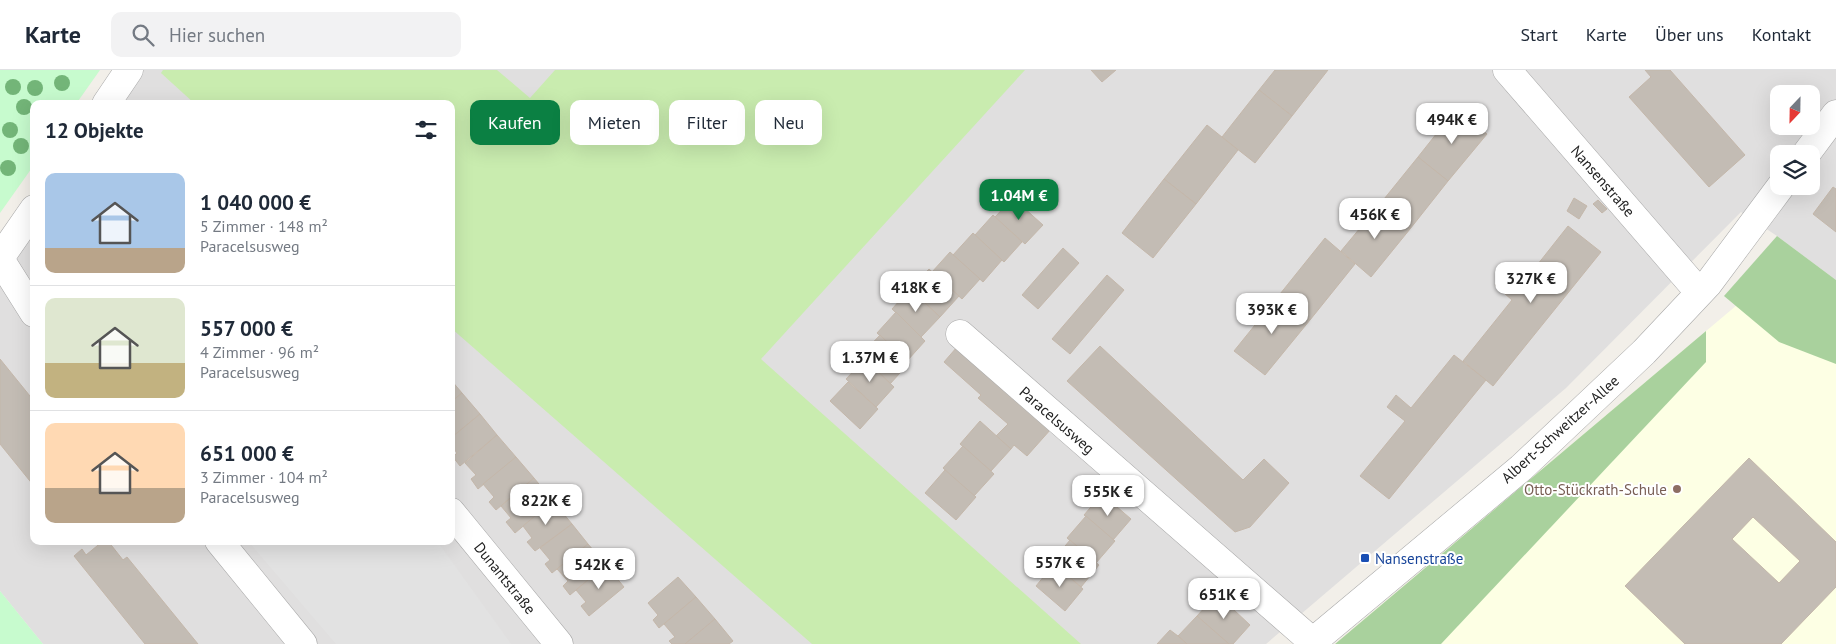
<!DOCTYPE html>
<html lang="de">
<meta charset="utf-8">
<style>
:root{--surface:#fff;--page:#f2f2f3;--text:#1f2937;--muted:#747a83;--line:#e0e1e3;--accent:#0b8043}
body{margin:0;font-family:"PT Sans",sans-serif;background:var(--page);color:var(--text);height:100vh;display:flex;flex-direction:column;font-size:19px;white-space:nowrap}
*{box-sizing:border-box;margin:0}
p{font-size:16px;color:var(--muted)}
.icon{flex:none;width:28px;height:28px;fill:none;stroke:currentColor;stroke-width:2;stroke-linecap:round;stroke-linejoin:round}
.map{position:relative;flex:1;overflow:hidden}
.sheet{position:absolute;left:30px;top:30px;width:425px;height:445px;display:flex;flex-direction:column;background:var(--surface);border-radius:10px;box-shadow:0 5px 20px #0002}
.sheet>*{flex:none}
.guide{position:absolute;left:470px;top:30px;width:475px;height:45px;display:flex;gap:10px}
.needle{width:32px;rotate:202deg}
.controls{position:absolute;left:1770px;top:15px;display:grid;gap:10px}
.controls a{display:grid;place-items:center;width:50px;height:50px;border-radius:10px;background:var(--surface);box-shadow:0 5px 20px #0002;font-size:25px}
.price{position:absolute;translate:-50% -42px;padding:0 11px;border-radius:10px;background:#fff;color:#222;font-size:16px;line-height:32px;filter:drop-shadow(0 1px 2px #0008)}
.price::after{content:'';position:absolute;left:50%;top:30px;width:15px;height:11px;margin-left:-8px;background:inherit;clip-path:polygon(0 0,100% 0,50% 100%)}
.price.current{background:var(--accent);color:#fff}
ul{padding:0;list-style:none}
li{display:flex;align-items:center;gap:15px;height:125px;padding:0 15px}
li+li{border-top:1px solid var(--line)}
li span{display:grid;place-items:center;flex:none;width:140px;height:100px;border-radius:10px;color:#555}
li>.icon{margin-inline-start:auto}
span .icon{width:60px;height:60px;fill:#fffc;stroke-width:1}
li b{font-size:21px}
h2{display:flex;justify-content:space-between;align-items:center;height:60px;padding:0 15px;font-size:21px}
.chip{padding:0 18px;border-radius:10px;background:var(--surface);box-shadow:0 5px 20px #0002;font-size:18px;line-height:45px}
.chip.current{background:var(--accent);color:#fff}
header{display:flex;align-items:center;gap:30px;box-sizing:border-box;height:70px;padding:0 25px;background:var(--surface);border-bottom:1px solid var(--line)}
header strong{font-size:24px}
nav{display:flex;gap:28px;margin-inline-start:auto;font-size:18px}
.search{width:350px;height:45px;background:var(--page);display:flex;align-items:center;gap:12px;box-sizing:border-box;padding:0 18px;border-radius:10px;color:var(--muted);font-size:19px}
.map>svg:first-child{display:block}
.residential{fill:#e0dfdf;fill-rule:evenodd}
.education{fill:#fdffe4}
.grass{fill:#c9ecaf}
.forest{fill:#a9d19d}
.park{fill:#c7fbce}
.parking{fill:#e2e2e2}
.building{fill:#c3bcb4;stroke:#c4b7aa;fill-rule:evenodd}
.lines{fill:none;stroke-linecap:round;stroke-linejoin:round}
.minor-casing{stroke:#a9a9a9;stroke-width:29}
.minor{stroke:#fff;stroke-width:28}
.tree{fill:#73b578}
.education-dot{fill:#8d6e63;stroke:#fff;stroke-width:2}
.transit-dot{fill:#1a4fb4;stroke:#fff;stroke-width:2}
.labels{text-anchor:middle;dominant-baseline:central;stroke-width:4;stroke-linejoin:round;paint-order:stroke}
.street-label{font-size:15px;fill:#222;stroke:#fff}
.education-label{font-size:15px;fill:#785e54;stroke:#fff;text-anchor:end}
.transit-label{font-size:15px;fill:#164399;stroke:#fff;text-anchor:start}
</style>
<header>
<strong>Karte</strong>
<div class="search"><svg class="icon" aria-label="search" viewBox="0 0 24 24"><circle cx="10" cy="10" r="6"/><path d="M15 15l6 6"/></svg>Hier suchen</div>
<nav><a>Start</a><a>Karte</a><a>Über uns</a><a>Kontakt</a></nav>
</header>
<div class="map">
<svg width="1836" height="574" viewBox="0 0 1836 574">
<rect width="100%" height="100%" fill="#f2efe9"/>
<path class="residential" d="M142,0H1836V210L1777,166L1741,142L1566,318L1266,574H43L0,521V205L34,156V471H451V34H119ZM1779,24H1811V56H1779ZM1779,84H1811V116H1779Z"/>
<polygon class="education" points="1769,208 1836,265 1836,574 1335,574"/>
<polygon class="grass" points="163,0 497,0 530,28 555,0 1025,0 761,289 1081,574 812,574 451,258 451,34 195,34 161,3"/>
<g class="forest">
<polygon points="1777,166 1836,210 1836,294 1779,272 1724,226"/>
<polygon points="1706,261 1706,292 1441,574 1335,574"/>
</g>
<g class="park">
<polygon points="0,0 100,0 76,34 34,34 34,95 0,143"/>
<polygon points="0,521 43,574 0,574"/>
</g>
<polygon class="parking" points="248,471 437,471 511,574 336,574"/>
<g class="building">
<polygon points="1091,0 1116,0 1102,12"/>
<polygon points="1275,0 1328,0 1292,46 1259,20"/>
<polygon points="1645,0 1670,0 1745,85 1709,117 1629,27 1651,7"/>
<polygon points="1259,20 1292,46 1255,93 1222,67"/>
<polygon points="1456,39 1487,64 1448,111 1418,87"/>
<polygon points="1207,55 1238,80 1196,134 1164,109"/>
<polygon points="1418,87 1448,111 1410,159 1380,134"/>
<polygon points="1164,109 1196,134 1153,188 1122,163"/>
<polygon points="1833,117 1836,119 1836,162 1813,144"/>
<polygon points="1013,128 1043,155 1025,174 995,147"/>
<polygon points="1574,128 1587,136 1579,149 1567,141"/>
<polygon points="1598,130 1607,139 1602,143 1593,134"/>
<polygon points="1380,134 1410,159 1371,207 1341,181"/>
<polygon points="993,145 1022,172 1004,192 975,165"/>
<polygon points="1568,156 1601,182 1493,316 1463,291 1512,230 1495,215 1503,205 1519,218"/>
<polygon points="973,163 1002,190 983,212 953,185"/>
<polygon points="1325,168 1355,194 1310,250 1280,224"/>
<polygon points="1063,178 1079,193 1038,239 1022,225"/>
<polygon points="950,182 980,209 962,229 932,202"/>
<polygon points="929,199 959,226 940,247 910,219"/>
<polygon points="1107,205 1124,220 1070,284 1052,269"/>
<polygon points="910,219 940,247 921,267 892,239"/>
<polygon points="1280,224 1310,250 1265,305 1234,281"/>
<polygon points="896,242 925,271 907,291 877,263"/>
<polygon points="880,265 909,293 890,314 861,285"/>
<polygon points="1100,276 1243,410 1264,389 1289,413 1250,457 1235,462 1067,311"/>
<polygon points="957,277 1051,359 1027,386 1014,375 1011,379 996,366 1008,354 978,328 981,325 944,292"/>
<polygon points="1454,285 1486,310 1389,429 1360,406 1405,351 1387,337 1396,325 1411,338"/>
<polygon points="0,289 34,331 34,416 0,374"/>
<polygon points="865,289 894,317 876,337 846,309"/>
<polygon points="451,310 462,323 451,332"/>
<polygon points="848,312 878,339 860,359 830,331"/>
<polygon points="462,323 480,344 451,368 451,332"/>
<polygon points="480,344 497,365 460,396 453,387 457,383 451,375 451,368"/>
<polygon points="980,351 1011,379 991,401 960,374"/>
<polygon points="497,365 516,387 478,419 471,409 476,405 465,393"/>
<polygon points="963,376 994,404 974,426 943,398"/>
<polygon points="516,387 534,408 496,440 489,432 494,427 483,414"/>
<path d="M1749,388L1836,472V517L1781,574H1685L1625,516ZM1753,447L1800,491L1779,513L1732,469Z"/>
<polygon points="945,400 976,427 956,450 925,423"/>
<polygon points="534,408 553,431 515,463 506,452 511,448 501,436"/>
<polygon points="1102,424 1131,449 1113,470 1084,445"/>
<polygon points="553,431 572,454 535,481 527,472 532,468 523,456"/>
<polygon points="1086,446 1115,471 1096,493 1067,468"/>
<polygon points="572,454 588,474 552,503 545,494 550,490 540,478"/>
<polygon points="1070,470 1099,495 1081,517 1052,492"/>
<polygon points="103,471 108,471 123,490 127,487 198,574 145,574 74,486 82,479 86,485"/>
<polygon points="588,474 606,495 570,525 563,516 568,511 557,499"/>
<polygon points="1054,494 1083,519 1065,541 1036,516"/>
<polygon points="606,495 624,517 589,546 581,536 586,532 576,520"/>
<polygon points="678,507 696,527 659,558 653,550 658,545 648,533"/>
<polygon points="1217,524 1250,555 1233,574 1229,574 1197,546"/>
<polygon points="696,527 715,549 685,574 672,574 669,571 675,567 664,554"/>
<polygon points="1197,546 1229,574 1187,574 1178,566"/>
<polygon points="715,549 733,571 729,574 685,574"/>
<polygon points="1170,560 1178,566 1187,574 1157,574"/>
</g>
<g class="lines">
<g class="minor-casing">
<g id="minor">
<polyline points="1507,0 1699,222"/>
<polyline points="106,34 129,0"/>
<polyline points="1806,84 1836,44"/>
<polyline points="0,188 34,139"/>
<polyline points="0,189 34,243"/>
<polyline points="960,264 1313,572"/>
<polyline points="451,442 559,574"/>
<polyline points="219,471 303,574"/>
<polyline points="1310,574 1521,398 1644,282 1708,214 1781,116"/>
</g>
</g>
<use href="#minor" class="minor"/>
</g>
<g class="tree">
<circle cx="62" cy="13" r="8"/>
<circle cx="13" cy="17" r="8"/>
<circle cx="35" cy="18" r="8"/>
<circle cx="24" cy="37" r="8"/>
<circle cx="10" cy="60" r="8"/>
<circle cx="21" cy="76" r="8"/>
<circle cx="8" cy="98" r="8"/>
</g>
<circle class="education-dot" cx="1677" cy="419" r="5"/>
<rect class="transit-dot" x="1360" y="483" width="10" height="10" rx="2.5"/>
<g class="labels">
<g class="street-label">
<text transform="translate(1603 111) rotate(49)">Nansenstraße</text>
<text transform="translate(1057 350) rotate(41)">Paracelsusweg</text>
<text transform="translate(1560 359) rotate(-42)">Albert-Schweitzer-Allee</text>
<text transform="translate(505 508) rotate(51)">Dunantstraße</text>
</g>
<g class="education-label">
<text x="1667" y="419">Otto-Stückrath-Schule</text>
</g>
<g class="transit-label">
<text x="1375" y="488">Nansenstraße</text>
</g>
</g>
</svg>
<div class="controls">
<a><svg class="needle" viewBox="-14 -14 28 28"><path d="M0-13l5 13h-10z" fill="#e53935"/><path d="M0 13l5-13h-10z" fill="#747a83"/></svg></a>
<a><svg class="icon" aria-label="layers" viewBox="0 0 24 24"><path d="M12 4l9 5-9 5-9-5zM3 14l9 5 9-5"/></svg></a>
</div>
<b class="price" style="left:1452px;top:75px">494K €</b>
<b class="price current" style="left:1019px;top:151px">1.04M €</b>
<b class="price" style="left:1375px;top:170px">456K €</b>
<b class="price" style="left:1531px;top:234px">327K €</b>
<b class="price" style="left:916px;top:243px">418K €</b>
<b class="price" style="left:1272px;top:265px">393K €</b>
<b class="price" style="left:870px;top:313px">1.37M €</b>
<b class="price" style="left:1108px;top:447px">555K €</b>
<b class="price" style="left:546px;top:456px">822K €</b>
<b class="price" style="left:1060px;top:518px">557K €</b>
<b class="price" style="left:599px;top:520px">542K €</b>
<b class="price" style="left:1224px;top:550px">651K €</b>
<div class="guide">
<a class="chip current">Kaufen</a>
<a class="chip">Mieten</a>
<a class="chip">Filter</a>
<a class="chip">Neu</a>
</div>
<section class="sheet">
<h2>12 Objekte<svg class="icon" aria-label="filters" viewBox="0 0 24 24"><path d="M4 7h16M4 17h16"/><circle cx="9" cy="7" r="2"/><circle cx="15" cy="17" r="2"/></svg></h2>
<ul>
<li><span style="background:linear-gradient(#a9c7e8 75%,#b9a48a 0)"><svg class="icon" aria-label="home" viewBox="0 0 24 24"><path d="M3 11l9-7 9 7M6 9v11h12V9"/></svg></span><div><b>1 040 000 €</b><p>5 Zimmer · 148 m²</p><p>Paracelsusweg</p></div></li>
<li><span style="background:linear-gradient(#dfe7d0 65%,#c2b280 0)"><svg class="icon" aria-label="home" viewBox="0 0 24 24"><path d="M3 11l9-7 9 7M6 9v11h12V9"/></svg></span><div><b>557 000 €</b><p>4 Zimmer · 96 m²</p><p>Paracelsusweg</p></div></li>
<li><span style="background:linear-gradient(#ffd9b3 65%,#b9a48a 0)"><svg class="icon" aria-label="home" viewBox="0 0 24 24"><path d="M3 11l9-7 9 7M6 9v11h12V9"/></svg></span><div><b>651 000 €</b><p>3 Zimmer · 104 m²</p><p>Paracelsusweg</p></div></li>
</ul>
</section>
</div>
